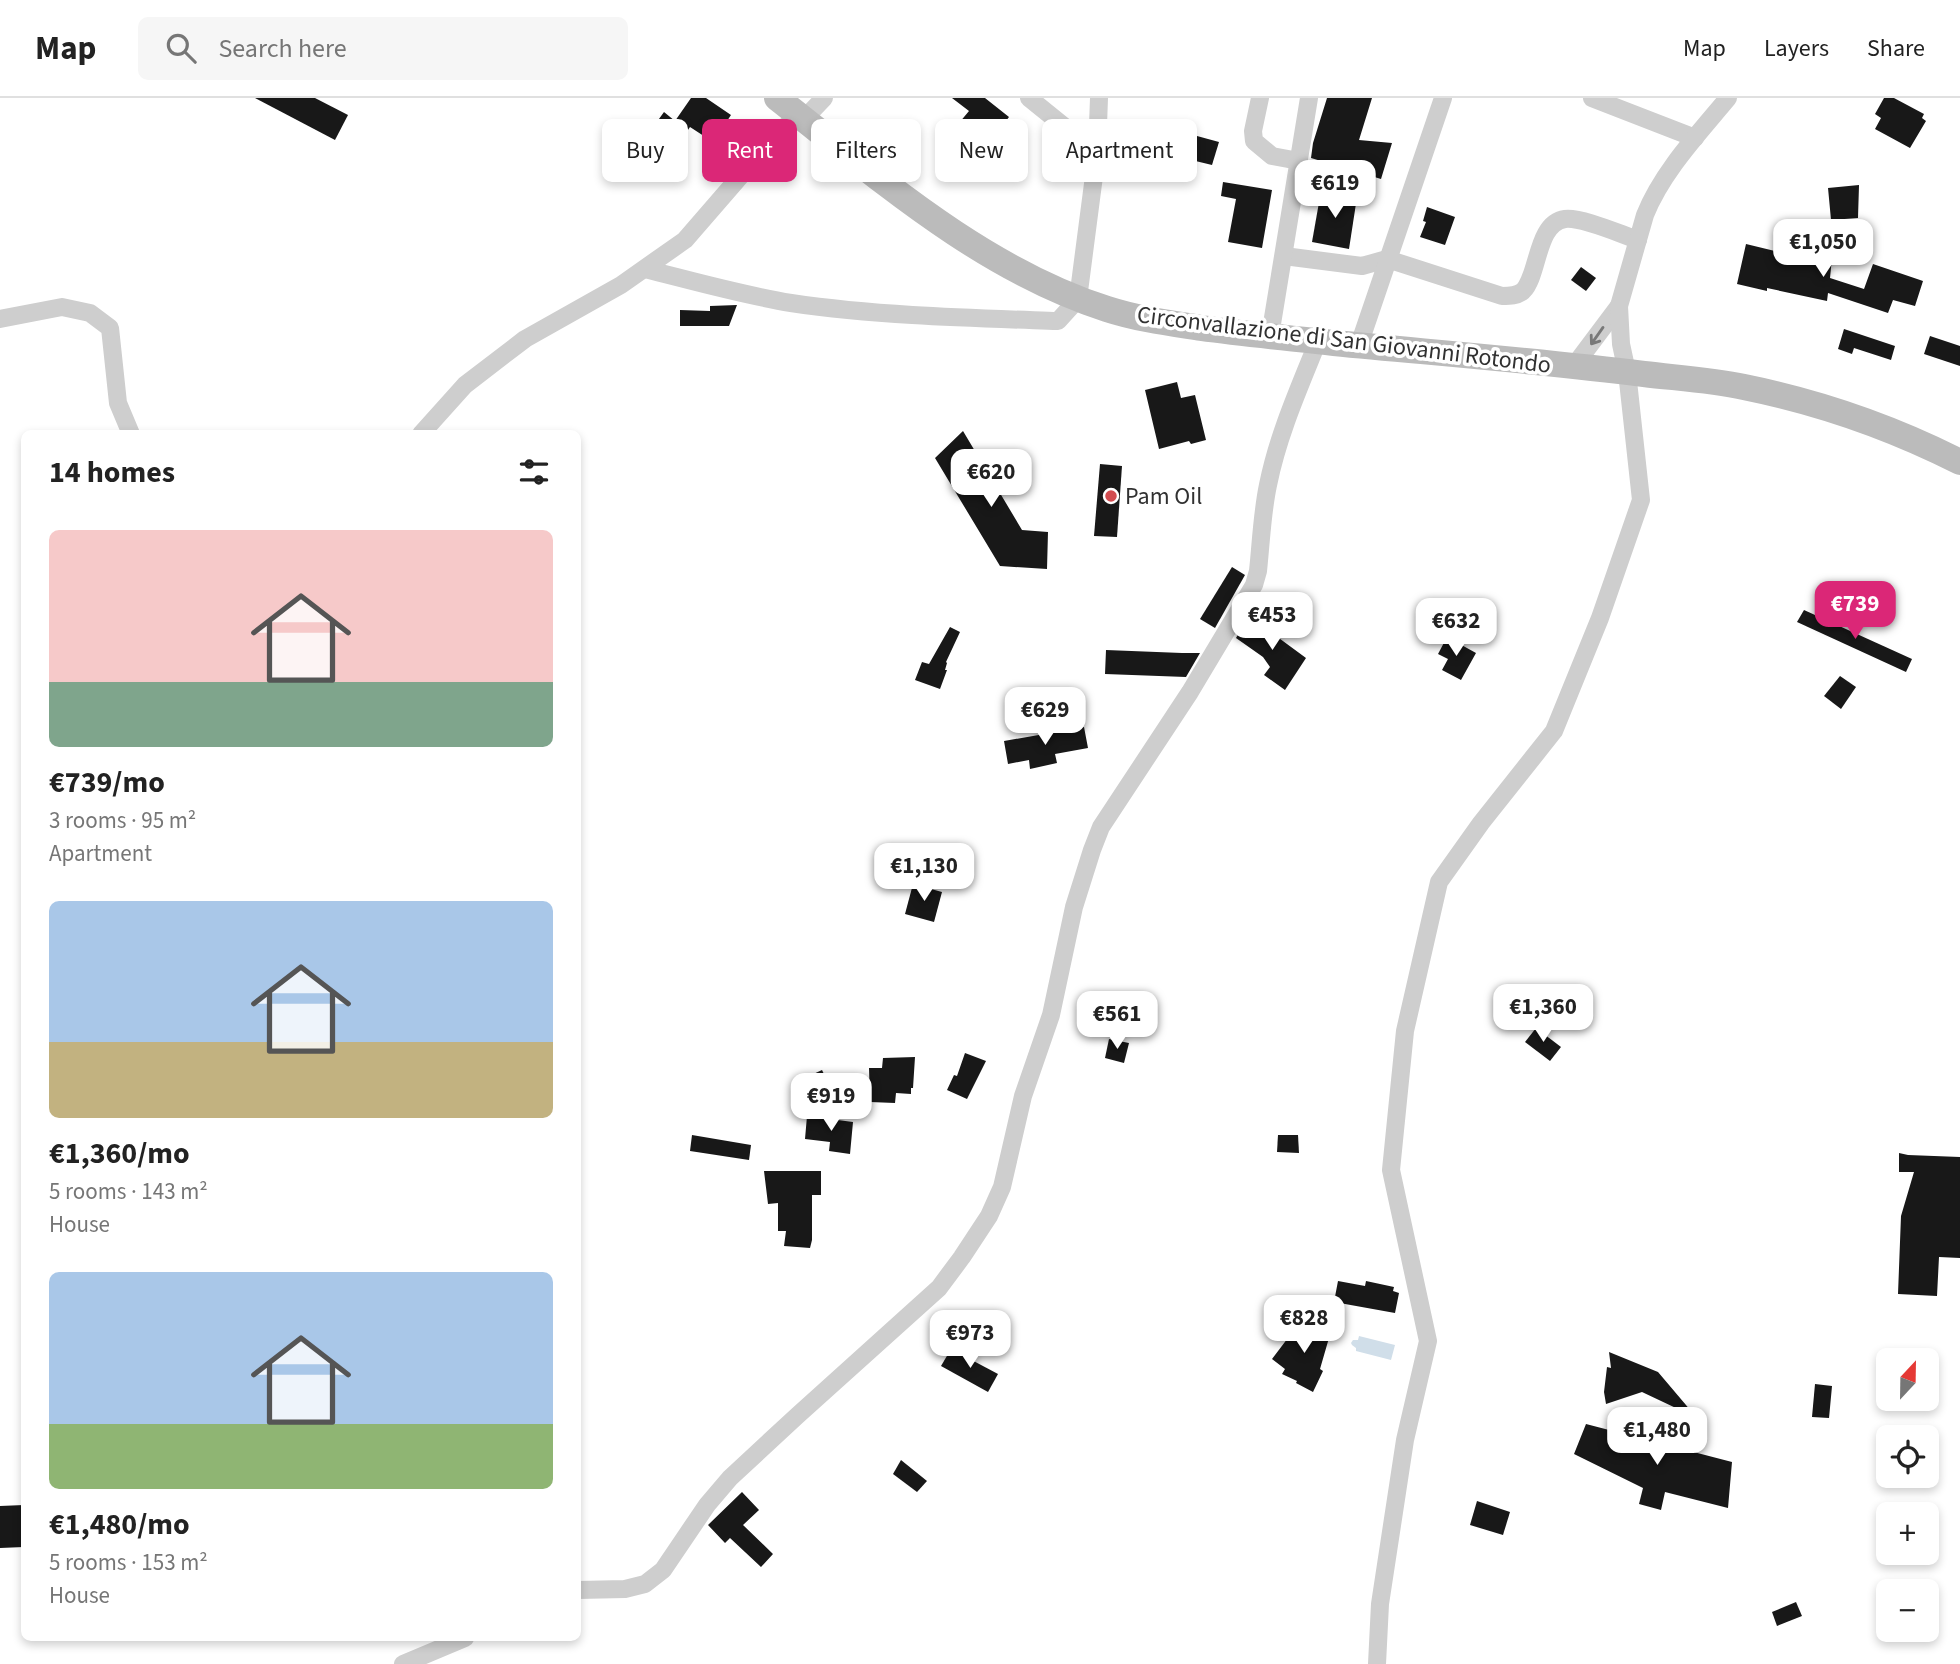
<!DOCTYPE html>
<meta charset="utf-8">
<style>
:root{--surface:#fff;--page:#f6f6f6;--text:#222;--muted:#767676;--line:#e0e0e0;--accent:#db2777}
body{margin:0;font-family:"Source Sans 3",sans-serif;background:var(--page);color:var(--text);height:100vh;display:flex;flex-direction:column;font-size:26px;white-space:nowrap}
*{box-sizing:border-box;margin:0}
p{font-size:23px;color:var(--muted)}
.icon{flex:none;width:38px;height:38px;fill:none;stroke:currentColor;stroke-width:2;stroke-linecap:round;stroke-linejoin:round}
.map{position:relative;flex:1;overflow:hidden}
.sheet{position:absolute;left:21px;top:332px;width:560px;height:1211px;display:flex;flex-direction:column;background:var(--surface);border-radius:10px;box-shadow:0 4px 10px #0003}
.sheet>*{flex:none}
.top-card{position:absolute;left:602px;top:21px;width:665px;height:63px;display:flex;gap:14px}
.needle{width:46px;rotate:22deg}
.controls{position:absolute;left:1876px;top:1250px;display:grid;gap:14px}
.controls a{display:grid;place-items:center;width:63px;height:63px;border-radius:10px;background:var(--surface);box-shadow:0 4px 10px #0003;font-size:35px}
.price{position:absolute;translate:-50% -60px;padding:0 16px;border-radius:14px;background:#fff;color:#222;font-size:23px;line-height:46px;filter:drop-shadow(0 2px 4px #0008)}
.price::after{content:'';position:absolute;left:50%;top:42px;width:21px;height:16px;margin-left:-10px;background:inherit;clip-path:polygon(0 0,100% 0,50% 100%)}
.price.selected{background:var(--accent);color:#fff}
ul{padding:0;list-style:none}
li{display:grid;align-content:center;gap:14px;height:371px;padding:0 28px}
li span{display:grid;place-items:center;height:217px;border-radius:10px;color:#555}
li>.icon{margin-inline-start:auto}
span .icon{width:126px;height:126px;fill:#fffc;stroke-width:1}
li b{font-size:30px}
h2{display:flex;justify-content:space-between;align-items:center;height:84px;padding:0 28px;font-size:30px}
.tag{padding:0 24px;border-radius:10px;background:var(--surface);box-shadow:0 4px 10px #0003;font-size:24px;line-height:63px}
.tag.selected{background:var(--accent);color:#fff}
header{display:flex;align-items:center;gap:42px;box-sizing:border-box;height:98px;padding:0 35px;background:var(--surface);border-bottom:2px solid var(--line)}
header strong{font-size:33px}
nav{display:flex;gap:38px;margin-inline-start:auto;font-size:24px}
.search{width:490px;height:63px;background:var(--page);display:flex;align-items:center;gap:18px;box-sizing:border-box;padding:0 24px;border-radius:10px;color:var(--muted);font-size:26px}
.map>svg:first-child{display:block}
.water{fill:#d0dee9}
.building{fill:#181818}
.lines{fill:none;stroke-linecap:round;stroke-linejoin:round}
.minor{stroke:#cecece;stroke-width:18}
.secondary{stroke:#bbb;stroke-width:26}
.oneway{stroke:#787878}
.poi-dot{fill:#d14b4f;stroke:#fff;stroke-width:2.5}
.labels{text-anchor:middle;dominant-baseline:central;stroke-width:7;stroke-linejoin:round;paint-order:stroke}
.street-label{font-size:24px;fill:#313131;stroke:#fff}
.poi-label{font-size:24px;fill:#313131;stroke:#fff;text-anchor:start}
</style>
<header>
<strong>Map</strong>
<div class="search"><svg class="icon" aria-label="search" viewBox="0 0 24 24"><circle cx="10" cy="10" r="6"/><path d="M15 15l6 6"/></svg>Search here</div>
<nav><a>Map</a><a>Layers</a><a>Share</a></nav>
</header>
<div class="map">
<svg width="1960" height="1566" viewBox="0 0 1960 1566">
<rect width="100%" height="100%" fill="#fff"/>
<polygon class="water" points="1359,1238 1395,1247 1391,1262 1356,1253 1356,1250 1352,1247 1351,1245 1353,1242 1358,1242"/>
<g class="building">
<polygon points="255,0 315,0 348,17 335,42"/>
<polygon points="691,0 706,0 731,17 721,32 718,30 710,42 690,29 668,61 678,72 663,83 638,50 664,14 675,23"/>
<polygon points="952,0 985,0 1009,19 990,44 976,33 973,37 959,25 969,13"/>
<polygon points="1327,0 1372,0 1359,42 1392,45 1381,81 1311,60 1313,45"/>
<polygon points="1884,0 1894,0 1924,16 1922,20 1926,23 1910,50 1875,31 1881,20 1875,16"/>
<polygon points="1186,35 1219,44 1212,67 1179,59"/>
<polygon points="1223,84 1272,92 1262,150 1228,144 1236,101 1221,98"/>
<polygon points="1859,87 1858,120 1831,122 1828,90"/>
<polygon points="1321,93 1357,99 1349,151 1312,144"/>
<polygon points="1427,109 1455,119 1445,147 1420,139 1426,124 1423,123"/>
<polygon points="1746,146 1800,159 1802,152 1832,160 1830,180 1864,191 1873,166 1923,183 1915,208 1893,202 1888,215 1828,195 1827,203 1767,190 1767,193 1737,186"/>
<polygon points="1581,169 1596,180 1586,193 1571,182"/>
<polygon points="737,207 729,228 680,228 680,212 710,213 710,208"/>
<polygon points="1844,231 1895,248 1891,262 1854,250 1852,256 1838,251"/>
<polygon points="1930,238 1960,248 1960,268 1924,256"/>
<polygon points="1177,284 1181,300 1195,297 1206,342 1191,346 1189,343 1159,351 1145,292"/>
<polygon points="963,333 1022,432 1048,434 1047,471 1000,468 935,360"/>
<polygon points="1100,366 1122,368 1117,439 1094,438"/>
<polygon points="1232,469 1245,477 1215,530 1200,521"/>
<polygon points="1804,512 1912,561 1906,574 1797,524"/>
<polygon points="1249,518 1306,560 1285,592 1264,577 1270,569 1263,559 1236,540"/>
<polygon points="950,529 960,534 946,564 947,565 945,572 947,572 940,591 915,582 922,564 929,566"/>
<polygon points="1447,539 1476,555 1461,582 1442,572 1448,561 1438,556"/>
<polygon points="1106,552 1182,555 1200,555 1186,579 1105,576"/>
<polygon points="1840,578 1856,589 1841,611 1824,598"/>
<polygon points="1084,629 1088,650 1055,656 1057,665 1030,671 1029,662 1008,666 1004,643"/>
<polygon points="913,786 942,794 934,824 905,816"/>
<polygon points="1536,930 1561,949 1550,963 1525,944"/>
<polygon points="1109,941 1129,945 1124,965 1105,960"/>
<polygon points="965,955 986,963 967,1001 947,992 954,977 957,978"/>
<polygon points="915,959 913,990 911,990 911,996 896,995 895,1005 870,1004 869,970 882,970 883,960"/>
<polygon points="822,972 834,997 804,1011 792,986"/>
<polygon points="807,1018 853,1024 850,1056 829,1053 830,1044 805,1041"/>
<polygon points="692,1037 751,1047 749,1062 690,1053"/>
<polygon points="1278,1037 1298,1037 1299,1055 1277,1054"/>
<polygon points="1899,1055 1908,1057 1960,1059 1960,1160 1939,1159 1937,1198 1898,1196 1901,1118 1914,1074 1899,1074"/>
<polygon points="764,1073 821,1073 821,1097 812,1097 812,1142 810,1150 784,1148 786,1133 778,1133 778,1105 768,1106"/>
<polygon points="1338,1183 1365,1188 1366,1183 1394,1189 1393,1193 1399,1195 1395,1215 1334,1204"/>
<polygon points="1300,1224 1331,1233 1320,1271 1323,1273 1313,1294 1296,1285 1297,1283 1282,1276 1285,1271 1272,1261"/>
<polygon points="951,1251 998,1276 988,1294 941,1268"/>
<polygon points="1609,1254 1658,1274 1697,1320 1642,1294 1606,1306 1604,1294 1607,1269 1611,1270"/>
<polygon points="1815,1286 1832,1288 1829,1320 1812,1319"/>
<polygon points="1586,1326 1732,1364 1728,1410 1665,1394 1661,1412 1639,1406 1643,1390 1574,1356"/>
<polygon points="901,1362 927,1383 917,1394 893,1376"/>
<polygon points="742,1394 759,1412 743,1427 773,1456 761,1469 730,1440 725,1445 708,1427"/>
<polygon points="1477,1403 1510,1414 1503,1437 1470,1427"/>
<polygon points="24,1407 24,1449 0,1450 0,1408"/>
<polygon points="1796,1504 1802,1518 1777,1528 1772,1514"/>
</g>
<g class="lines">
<g class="minor">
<polyline points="1029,0 1097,55"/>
<polyline points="1260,0 1253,33 1254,43 1272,58 1299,63"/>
<polyline points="1592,0 1695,40"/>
<polyline points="804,21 824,0"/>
<path d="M1284,158L1362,168L1387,161L1502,198C1510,198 1517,198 1523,193C1539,177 1536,125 1565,121C1582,119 1620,136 1638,142"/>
<path d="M645,171C693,183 742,197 791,205C879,218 970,220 1058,223L1078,201L1097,55L1099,0"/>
<polyline points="0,221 62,209 90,215 110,230 118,305 131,336"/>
<polyline points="1270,238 1309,0"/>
<polyline points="1359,247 1443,0"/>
<polyline points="1574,268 1619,208"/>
<polyline points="421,336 465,287 525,241 621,187 685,142 737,82 797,16"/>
<path d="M578,1492L625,1491L645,1486L663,1472L707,1407L730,1380L798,1317L939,1190L962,1159L989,1118L1002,1089L1023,998L1051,917L1074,809L1092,752L1101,729L1190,594L1254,487L1258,473C1261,445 1262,415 1268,387C1278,337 1299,290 1318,243"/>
<polyline points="403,1566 465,1540"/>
<path d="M1377,1566L1380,1506L1405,1342L1428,1243L1391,1072L1405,933L1439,784L1481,725L1554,633L1600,520L1641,402L1627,274L1621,246L1619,208L1645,117C1662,74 1699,35 1728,0"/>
</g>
<path class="secondary" d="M777,0C879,80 982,171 1107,211C1138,221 1169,225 1201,230C1245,236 1289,240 1334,245C1437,255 1541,263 1644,276C1677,280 1711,282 1744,289C1818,304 1893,330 1960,364"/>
</g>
<defs><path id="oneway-shaft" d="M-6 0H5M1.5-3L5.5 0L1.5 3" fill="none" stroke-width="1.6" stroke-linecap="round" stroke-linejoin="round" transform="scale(1.75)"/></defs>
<use class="oneway" href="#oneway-shaft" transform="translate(1597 238) rotate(125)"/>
<circle class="poi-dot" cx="1111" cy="398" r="7"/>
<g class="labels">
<g class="street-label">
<text transform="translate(1344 242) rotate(7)">Circonvallazione di San Giovanni Rotondo</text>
</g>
<g class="poi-label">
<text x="1125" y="398">Pam Oil</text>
</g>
</g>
</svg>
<div class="controls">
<a><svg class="needle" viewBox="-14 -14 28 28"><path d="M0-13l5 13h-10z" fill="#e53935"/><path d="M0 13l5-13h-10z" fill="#767676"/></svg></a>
<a><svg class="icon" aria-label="locate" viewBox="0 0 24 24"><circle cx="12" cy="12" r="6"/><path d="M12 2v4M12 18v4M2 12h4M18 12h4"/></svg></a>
<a>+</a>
<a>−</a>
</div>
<b class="price" style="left:1335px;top:122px">€619</b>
<b class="price" style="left:1823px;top:181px">€1,050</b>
<b class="price" style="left:991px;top:411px">€620</b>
<b class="price selected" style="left:1855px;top:543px">€739</b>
<b class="price" style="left:1272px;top:554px">€453</b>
<b class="price" style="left:1456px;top:560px">€632</b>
<b class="price" style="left:1045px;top:649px">€629</b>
<b class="price" style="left:924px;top:805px">€1,130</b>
<b class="price" style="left:1543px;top:946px">€1,360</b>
<b class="price" style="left:1117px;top:953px">€561</b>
<b class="price" style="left:831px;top:1035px">€919</b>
<b class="price" style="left:1304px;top:1257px">€828</b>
<b class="price" style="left:970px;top:1272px">€973</b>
<b class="price" style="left:1657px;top:1369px">€1,480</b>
<div class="top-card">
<a class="tag">Buy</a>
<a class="tag selected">Rent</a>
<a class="tag">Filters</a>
<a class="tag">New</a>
<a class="tag">Apartment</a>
</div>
<section class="sheet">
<h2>14 homes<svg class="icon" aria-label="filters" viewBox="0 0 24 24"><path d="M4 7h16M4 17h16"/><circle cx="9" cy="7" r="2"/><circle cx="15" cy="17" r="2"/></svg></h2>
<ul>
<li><span style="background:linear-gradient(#f6c9c9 70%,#7fa58c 0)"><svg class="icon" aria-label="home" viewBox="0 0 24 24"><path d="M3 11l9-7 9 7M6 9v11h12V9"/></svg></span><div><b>€739/mo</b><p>3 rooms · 95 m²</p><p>Apartment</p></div></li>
<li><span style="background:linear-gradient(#a9c7e8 65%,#c2b280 0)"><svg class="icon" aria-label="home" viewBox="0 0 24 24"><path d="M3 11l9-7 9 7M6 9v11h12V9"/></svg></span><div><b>€1,360/mo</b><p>5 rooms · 143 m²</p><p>House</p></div></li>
<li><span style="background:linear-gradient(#a9c7e8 70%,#8fb573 0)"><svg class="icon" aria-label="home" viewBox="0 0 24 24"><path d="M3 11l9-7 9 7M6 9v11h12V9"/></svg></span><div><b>€1,480/mo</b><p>5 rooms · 153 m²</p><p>House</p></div></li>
</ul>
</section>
</div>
